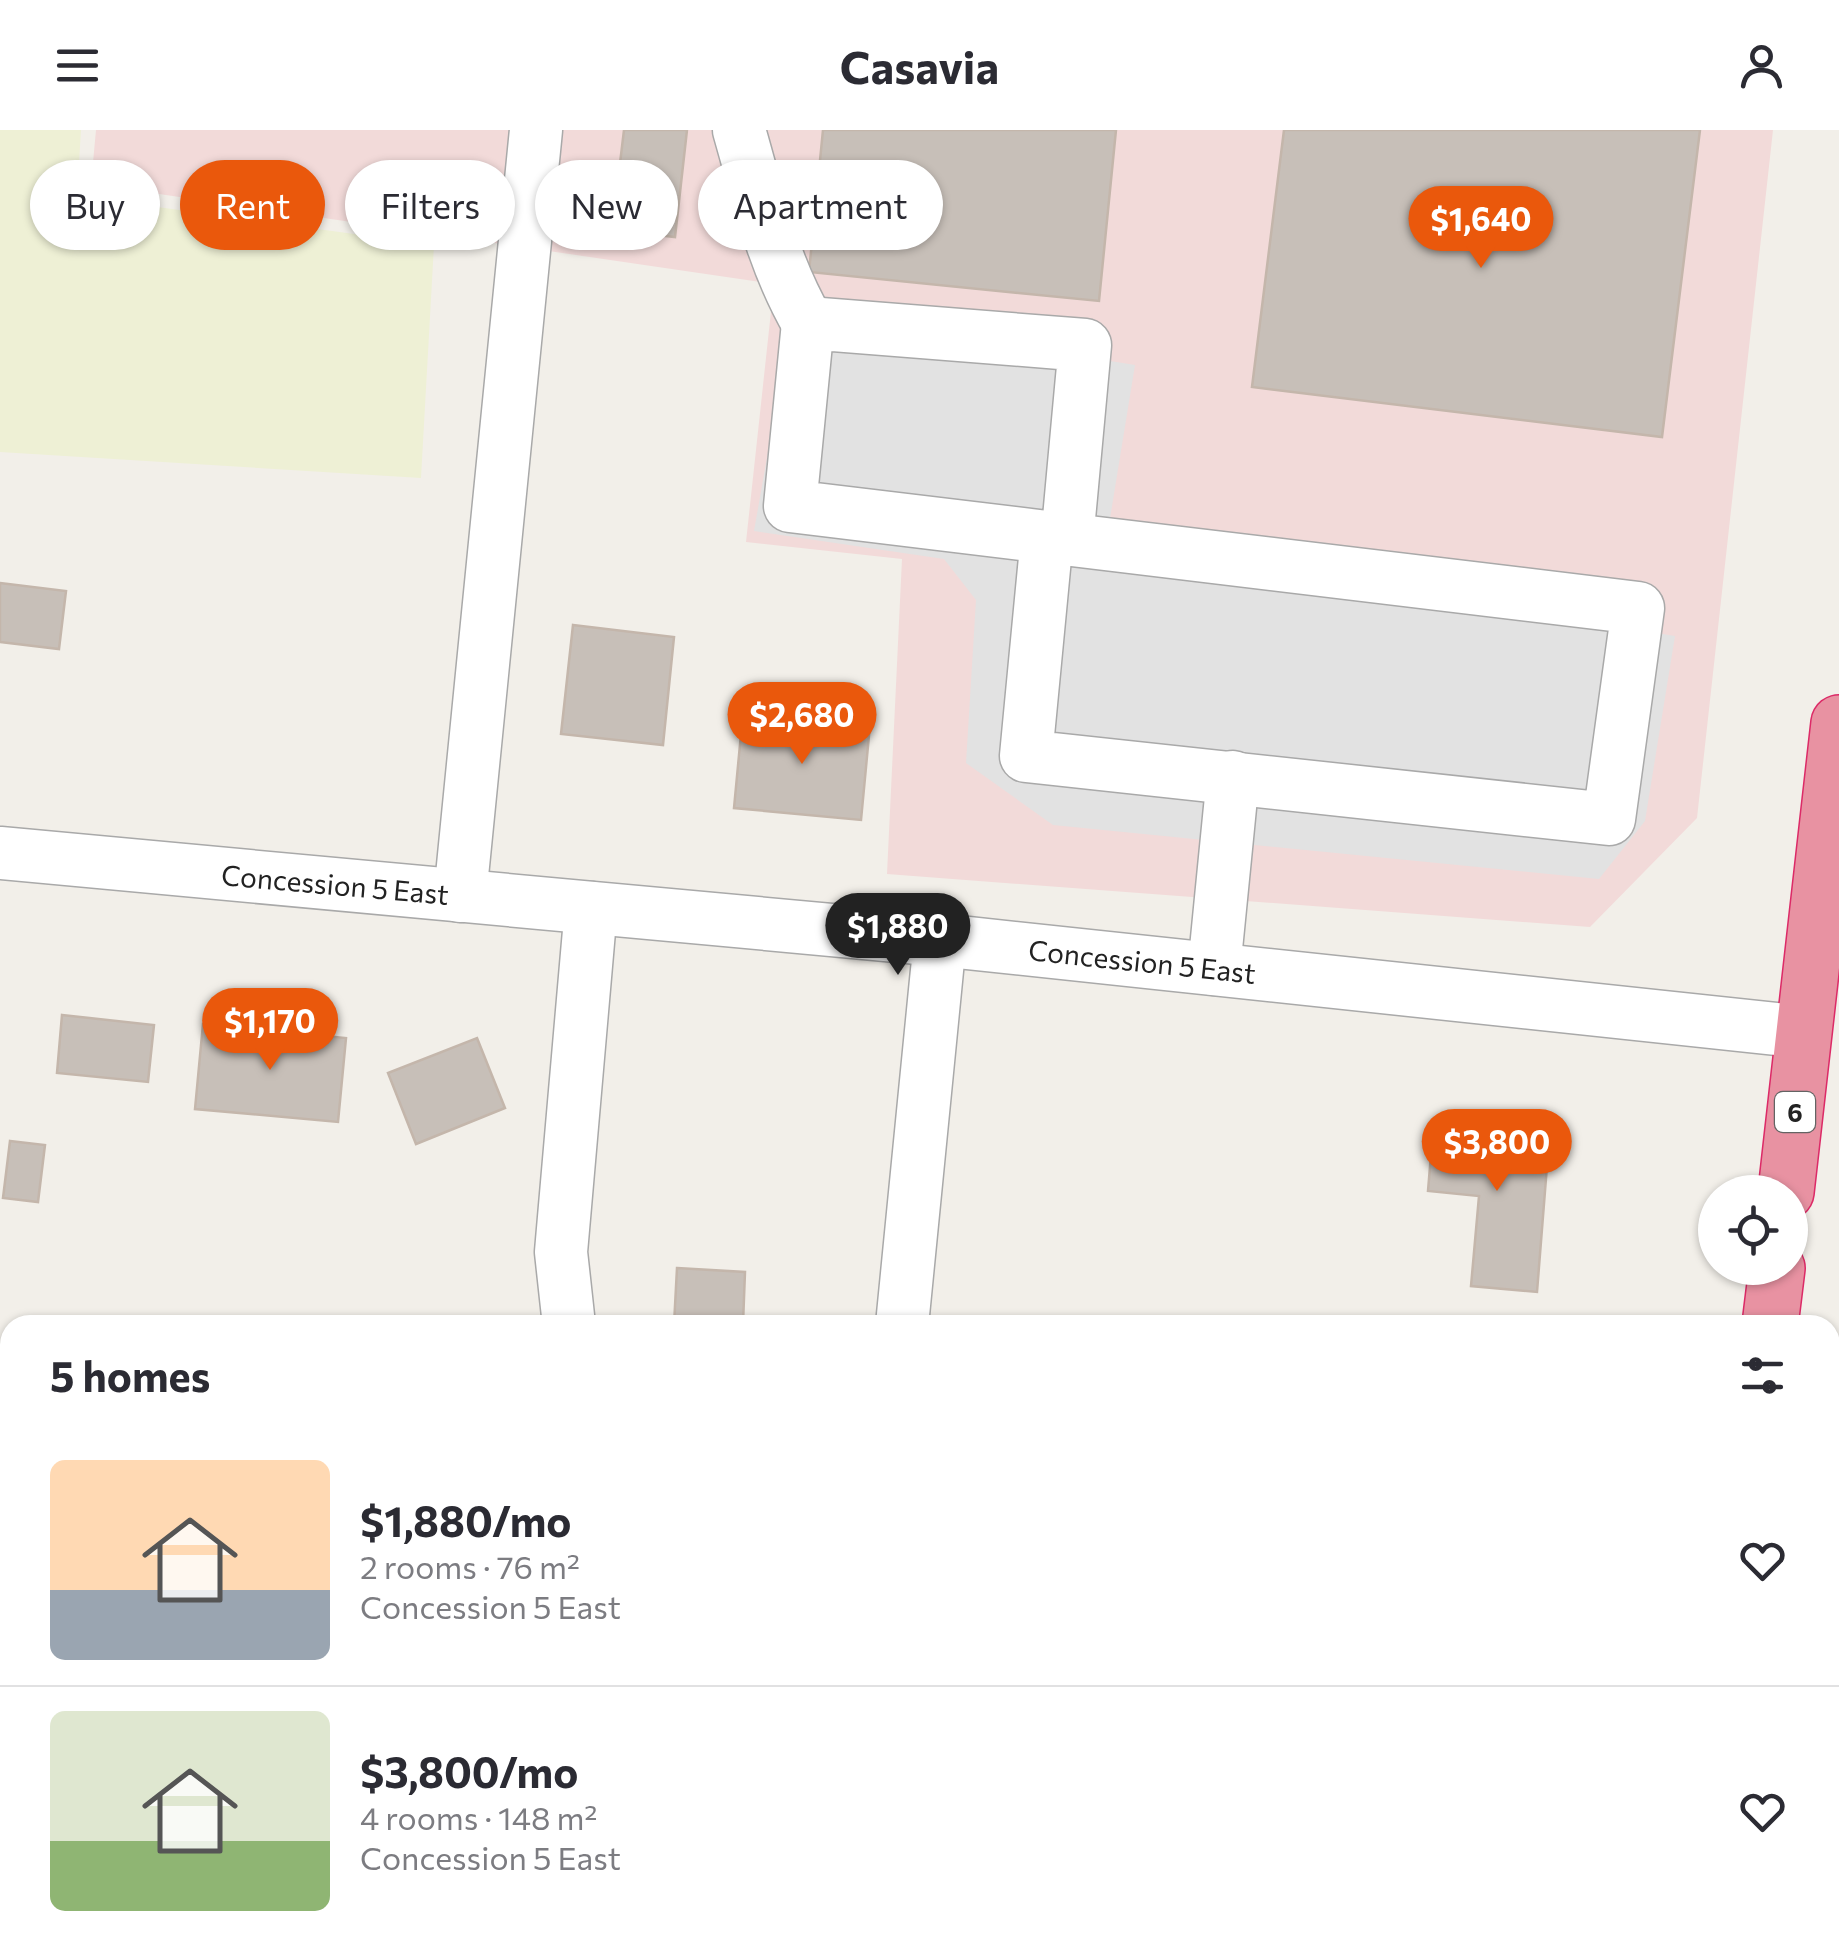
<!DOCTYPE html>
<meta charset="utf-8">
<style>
:root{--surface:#fff;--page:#f2f2f3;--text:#2b2b33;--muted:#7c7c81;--line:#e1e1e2;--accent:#ea580c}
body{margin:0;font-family:Commissioner,sans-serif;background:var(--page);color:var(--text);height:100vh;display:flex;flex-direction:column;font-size:38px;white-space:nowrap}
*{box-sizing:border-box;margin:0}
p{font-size:32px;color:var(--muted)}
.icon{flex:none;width:55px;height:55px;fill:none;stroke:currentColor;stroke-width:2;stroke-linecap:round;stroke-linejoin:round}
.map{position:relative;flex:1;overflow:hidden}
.details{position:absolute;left:0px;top:1185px;width:1840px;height:642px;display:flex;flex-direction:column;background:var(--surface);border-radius:30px 30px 0 0;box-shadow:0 2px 8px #0004}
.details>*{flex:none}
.guide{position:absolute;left:30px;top:30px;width:1000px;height:90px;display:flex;gap:20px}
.controls{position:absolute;left:1698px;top:1045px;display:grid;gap:20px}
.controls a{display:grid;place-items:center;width:110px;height:110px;border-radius:50%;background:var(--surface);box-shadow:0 2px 8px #0004;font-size:50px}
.price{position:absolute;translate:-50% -85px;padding:0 22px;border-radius:35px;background:var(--accent);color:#fff;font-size:32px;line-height:65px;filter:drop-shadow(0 2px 5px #0008)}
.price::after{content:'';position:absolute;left:50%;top:60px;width:30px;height:22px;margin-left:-15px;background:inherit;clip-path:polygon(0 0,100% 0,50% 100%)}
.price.current{background:#222;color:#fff}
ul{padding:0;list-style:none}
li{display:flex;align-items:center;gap:30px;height:250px;padding:0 50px}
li+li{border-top:2px solid var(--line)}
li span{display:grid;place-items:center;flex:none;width:280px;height:200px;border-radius:15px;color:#555}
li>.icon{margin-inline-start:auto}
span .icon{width:120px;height:120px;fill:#fffc;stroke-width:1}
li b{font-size:42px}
h2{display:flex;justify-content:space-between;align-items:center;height:120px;padding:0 50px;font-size:42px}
.pill{padding:0 35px;border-radius:45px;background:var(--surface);box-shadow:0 2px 8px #0004;font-size:35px;line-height:90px}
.pill.current{background:var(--accent);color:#fff}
header{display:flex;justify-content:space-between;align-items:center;height:130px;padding:0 50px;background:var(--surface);font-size:45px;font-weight:700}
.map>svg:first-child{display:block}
.commercial{fill:#f2dad9}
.farmland{fill:#eef0d5}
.forest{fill:#add19e}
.parking{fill:#e2e2e2}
.building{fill:#c7bfb8;stroke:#c4b6ab;stroke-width:2.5}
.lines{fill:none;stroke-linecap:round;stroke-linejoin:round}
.minor-casing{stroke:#a9a9a9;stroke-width:55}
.highway-casing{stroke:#dc2a67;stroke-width:58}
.minor{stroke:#fff;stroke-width:52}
.highway{stroke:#e892a2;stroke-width:55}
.labels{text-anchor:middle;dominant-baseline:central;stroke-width:9;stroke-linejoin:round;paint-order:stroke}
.shield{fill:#fff;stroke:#646464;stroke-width:2.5}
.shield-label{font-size:25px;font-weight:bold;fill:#222}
.street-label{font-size:28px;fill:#222;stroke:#fff}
</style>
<header><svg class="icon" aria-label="menu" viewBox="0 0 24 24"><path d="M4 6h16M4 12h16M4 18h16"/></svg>Casavia<svg class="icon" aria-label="person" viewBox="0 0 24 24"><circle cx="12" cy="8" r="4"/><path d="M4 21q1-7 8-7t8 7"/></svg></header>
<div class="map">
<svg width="1839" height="1827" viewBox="0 0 1839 1827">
<rect width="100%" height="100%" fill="#f2efe9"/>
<polygon class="commercial" points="96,0 1773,0 1697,688 1590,797 887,744 902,429 746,412 774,154 91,54"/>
<polygon class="farmland" points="0,0 81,0 77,66 434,115 421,348 0,322"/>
<polygon class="forest" points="10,1297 10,1818 1399,1818 1399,1827 0,1827 0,1299"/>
<polygon class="parking" points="793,180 1135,235 1106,413 1675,506 1645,691 1599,749 1053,695 966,633 976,470 944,429 754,401"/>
<g class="building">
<polygon points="624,0 687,0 675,107 612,100"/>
<polygon points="823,0 1116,0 1099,171 809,142"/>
<polygon points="1284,0 1700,0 1662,307 1252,257"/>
<polygon points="0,453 66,461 59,519 0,512"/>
<polygon points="573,495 674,507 663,615 561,604"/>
<polygon points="743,583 870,595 861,690 734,678"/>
<polygon points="62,885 154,895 148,952 57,943"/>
<polygon points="203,894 346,908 338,992 195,979"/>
<polygon points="477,908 505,978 416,1014 388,943"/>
<polygon points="1434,988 1550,998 1537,1162 1471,1156 1479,1066 1428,1061"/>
<polygon points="10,1011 45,1015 38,1072 3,1068"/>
<polygon points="677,1138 745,1142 743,1194 674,1195"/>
</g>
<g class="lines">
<g class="minor-casing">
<g id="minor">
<path d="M739,0C758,66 773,133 808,193"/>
<polygon points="1047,407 1638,478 1609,689 1026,626"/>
<polyline points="1047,407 790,376 808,193 1085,215 1067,410"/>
<polyline points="0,723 940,810 1804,902"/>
<polyline points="460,766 536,0"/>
<polyline points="1214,839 1233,647"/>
<polyline points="569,1195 561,1122 591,778"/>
<polyline points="902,1195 940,810"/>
<polyline points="1830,1333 1839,1340"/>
</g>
</g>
<g class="highway-casing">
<g id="highway">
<polyline points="1786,1062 1839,593"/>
<polyline points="1770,1195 1777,1138"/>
<polyline points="1695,1827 1697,1818"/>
</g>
</g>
<use href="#minor" class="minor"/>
<use href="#highway" class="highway"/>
</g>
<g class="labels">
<rect class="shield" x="1775" y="962" width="40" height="40" rx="8"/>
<g class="shield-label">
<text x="1795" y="982">6</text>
</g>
<g class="street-label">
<text transform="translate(335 754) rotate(5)">Concession 5 East</text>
<text transform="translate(1142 831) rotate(6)">Concession 5 East</text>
</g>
</g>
</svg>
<div class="controls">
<a><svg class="icon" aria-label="locate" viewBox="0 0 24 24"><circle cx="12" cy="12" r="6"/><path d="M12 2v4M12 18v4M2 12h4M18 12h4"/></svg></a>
</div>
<b class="price" style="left:1481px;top:141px">$1,640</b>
<b class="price" style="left:802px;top:637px">$2,680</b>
<b class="price current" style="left:898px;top:848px">$1,880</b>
<b class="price" style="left:270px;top:943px">$1,170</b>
<b class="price" style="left:1497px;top:1064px">$3,800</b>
<div class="guide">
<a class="pill">Buy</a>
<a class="pill current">Rent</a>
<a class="pill">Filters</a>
<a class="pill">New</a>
<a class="pill">Apartment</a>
</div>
<section class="details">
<h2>5 homes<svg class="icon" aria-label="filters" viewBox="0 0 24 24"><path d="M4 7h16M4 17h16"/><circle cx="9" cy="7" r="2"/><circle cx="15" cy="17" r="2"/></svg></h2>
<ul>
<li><span style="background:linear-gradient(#ffd9b3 65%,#9aa5b1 0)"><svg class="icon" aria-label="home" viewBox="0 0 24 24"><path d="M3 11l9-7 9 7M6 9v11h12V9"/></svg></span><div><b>$1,880/mo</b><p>2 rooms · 76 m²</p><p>Concession 5 East</p></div><svg class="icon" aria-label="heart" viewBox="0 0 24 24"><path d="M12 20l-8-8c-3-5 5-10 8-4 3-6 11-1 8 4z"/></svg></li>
<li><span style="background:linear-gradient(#dfe7d0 65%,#8fb573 0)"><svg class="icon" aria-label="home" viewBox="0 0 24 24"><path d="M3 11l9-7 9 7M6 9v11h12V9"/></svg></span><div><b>$3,800/mo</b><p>4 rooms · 148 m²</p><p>Concession 5 East</p></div><svg class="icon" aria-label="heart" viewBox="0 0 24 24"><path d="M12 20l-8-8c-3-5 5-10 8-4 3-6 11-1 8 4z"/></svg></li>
</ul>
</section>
</div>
